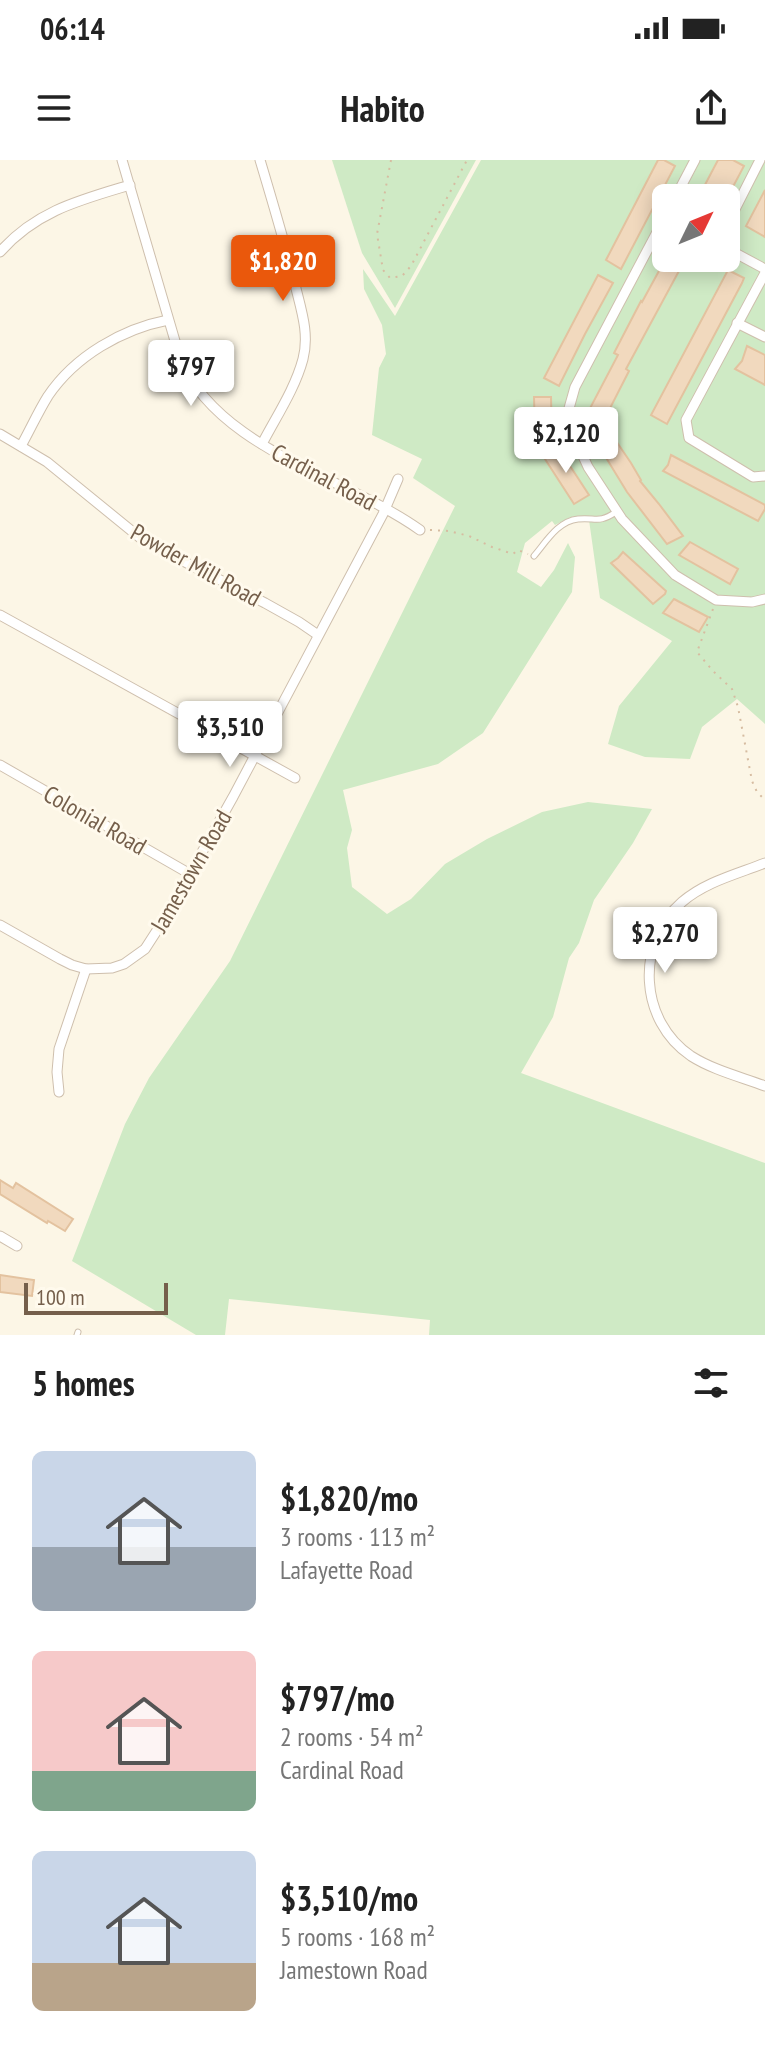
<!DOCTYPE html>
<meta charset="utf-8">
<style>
:root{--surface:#fff;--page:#f2f2f2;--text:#222;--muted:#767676;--accent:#ea580c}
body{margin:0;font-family:"PT Sans Narrow",sans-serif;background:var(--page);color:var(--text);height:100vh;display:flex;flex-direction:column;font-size:30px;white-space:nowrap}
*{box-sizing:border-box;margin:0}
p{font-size:26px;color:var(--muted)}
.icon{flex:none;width:44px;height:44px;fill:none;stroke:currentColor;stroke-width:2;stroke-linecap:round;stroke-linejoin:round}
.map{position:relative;height:1175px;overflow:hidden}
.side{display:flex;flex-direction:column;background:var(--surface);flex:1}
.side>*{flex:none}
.needle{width:52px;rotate:47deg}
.controls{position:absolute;left:652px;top:24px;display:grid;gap:16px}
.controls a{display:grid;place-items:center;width:88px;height:88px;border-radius:12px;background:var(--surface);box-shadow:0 4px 20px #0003;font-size:40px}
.scale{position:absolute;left:24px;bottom:20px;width:144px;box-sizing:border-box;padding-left:8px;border:4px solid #755f4b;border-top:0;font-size:22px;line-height:28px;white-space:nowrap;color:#755f4b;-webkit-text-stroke:6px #fffaed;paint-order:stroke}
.price{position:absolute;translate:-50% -68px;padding:0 18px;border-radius:8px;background:#fff;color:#222;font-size:26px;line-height:52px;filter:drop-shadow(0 2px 4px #0008)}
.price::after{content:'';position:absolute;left:50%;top:48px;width:24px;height:18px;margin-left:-12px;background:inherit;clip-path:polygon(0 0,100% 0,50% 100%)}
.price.selected{background:var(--accent);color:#fff}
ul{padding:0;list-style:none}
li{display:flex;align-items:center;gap:24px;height:200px;padding:0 32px}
li span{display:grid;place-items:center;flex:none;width:224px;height:160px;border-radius:12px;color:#555}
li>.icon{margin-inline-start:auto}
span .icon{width:96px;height:96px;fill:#fffc;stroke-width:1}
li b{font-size:34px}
h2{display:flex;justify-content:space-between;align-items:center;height:96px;padding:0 32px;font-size:34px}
.status{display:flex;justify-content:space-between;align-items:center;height:56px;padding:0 40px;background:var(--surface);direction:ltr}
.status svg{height:22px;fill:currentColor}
header{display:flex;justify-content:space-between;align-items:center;height:104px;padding:0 32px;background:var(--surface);font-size:36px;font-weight:700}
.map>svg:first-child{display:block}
.green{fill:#cfeac5;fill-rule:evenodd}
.building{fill:#f1d9be;stroke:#e3c29f;stroke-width:2}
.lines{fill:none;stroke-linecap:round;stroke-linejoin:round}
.service-casing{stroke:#cebfad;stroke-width:7}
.minor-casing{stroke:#cebfad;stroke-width:11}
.path{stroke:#d6bca1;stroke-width:2;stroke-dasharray:2 6;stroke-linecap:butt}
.service{stroke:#fff;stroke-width:5}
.minor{stroke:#fff;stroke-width:9}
.labels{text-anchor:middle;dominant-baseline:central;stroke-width:6;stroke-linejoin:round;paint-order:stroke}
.street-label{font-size:24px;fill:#755f4b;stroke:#fffaed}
</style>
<div class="status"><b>06:14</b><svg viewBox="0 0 49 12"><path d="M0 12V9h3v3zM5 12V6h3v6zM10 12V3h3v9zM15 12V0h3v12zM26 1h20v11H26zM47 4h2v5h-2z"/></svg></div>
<header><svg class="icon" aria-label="menu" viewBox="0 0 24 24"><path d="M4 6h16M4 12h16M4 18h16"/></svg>Habito<svg class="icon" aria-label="share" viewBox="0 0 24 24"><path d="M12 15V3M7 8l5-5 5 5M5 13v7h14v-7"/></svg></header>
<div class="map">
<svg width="765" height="1175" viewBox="0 0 765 1175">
<rect width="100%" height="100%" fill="#fcf6e6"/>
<g class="green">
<polygon points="332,0 476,0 395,148 362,93"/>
<path d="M481,0H765V564L737,539L702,567L690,599L645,597L608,584L619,546L672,481L600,438L589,360C577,351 567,359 555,365L552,361L525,383L517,412L541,427L554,410L568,383L575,397L572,432L483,573L438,604L343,630L352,670L347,688L352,727L387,754L411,739L445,704L487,679L542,652L588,642L652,649L633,683L594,740L579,783L569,798L553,857L521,913L765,1003V1175H429L430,1160L229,1139L225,1175H196L72,1101L125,964L149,918L230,801L455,346L413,318L422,299L372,275L379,208L386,194L382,165L364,129L363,109L395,156ZM666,38H726V98H666Z"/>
</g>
<g class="building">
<polygon points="658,0 664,0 675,6 621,109 606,100"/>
<polygon points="718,0 733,0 744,6 727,38 698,38"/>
<polygon points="765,30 765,77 746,66"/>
<polygon points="666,98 686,98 626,209 629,211 603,262 587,254 618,195 614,193 641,141 642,142"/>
<polygon points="728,110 744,118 742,123 667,264 651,255"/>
<polygon points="598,115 613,123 585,174 559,226 544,218"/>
<polygon points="747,186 765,195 765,225 735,209 742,201"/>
<polygon points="534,237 551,237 552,278 535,277"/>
<polygon points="610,272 631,303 641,320 640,321 659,344 683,376 667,384 627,332 597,283"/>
<polygon points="557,286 589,335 574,344 543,296"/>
<polygon points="671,295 765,345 765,349 758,361 663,311 668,305"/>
<polygon points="690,382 738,409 730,424 679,395"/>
<polygon points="623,392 666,431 665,434 653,444 611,403 618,398"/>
<polygon points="674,439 708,457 699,472 663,453"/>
<polygon points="0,1020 13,1028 16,1023 73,1059 65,1071 48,1061 47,1063 0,1034"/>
<polygon points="0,1115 34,1120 32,1136 0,1132"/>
</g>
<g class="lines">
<g class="service-casing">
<g id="service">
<path d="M534,396C546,382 558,361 578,359C596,357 598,364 616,352"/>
<polyline points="77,1175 78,1172"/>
</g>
</g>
<g class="minor-casing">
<g id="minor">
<path d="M122,0L180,198C217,289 346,317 420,370"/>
<path d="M260,0C272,40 284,80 294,120C300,147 310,172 303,199C295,229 276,257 262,284"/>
<polyline points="675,38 695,0"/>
<polyline points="666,55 575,227 566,259 588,307 622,359 675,415 716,440 752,442 765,439"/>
<polyline points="726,67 760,0"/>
<polyline points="726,88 765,109"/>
<path d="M0,92C36,51 80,40 130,25"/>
<polyline points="765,113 686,260 689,278 753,317 765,316"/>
<polyline points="737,163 765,177"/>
<polyline points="0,274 47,302 144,381 265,443 299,462 318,475"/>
<path d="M21,286C30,270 38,252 48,236C75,196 122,169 168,160"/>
<polyline points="0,455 295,618"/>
<polyline points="0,605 190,714"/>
<path d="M765,703C737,714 705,722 682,742C635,783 639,861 691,896C713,910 741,917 765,926"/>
<polyline points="0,765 60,799 72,805 86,809 112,808 124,804 145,789 165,758 233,637 383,354 398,319"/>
<polyline points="59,932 57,912 59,889 86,809"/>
<polyline points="0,1076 17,1086"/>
</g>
</g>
<g class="path">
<polyline points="391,0 377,74 383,110 390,118 402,116 411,106 467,0"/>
<polyline points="430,370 449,371 469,376 492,387 513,394 518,390 528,394"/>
<polyline points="713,449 697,492 713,511 732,529 738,547 752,621 757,632 765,640"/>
</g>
<use href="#service" class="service"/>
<use href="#minor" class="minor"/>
</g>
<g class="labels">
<g class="street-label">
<text transform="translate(324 317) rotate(28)">Cardinal Road</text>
<text transform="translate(196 405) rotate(29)">Powder Mill Road</text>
<text transform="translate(95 660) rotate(30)">Colonial Road</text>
<text transform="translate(191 711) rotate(-60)">Jamestown Road</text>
</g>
</g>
</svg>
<div class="controls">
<a><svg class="needle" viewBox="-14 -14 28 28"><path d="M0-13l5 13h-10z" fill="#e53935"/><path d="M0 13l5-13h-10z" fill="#767676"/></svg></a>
</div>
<div class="scale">100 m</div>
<b class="price selected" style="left:283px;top:143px">$1,820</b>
<b class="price" style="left:191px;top:248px">$797</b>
<b class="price" style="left:566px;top:315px">$2,120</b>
<b class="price" style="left:230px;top:609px">$3,510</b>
<b class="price" style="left:665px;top:815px">$2,270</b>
</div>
<section class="side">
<h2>5 homes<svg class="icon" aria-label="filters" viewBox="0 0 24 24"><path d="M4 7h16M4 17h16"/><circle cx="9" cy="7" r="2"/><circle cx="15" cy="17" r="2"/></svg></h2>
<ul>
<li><span style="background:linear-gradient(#c9d6e8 60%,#9aa5b1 0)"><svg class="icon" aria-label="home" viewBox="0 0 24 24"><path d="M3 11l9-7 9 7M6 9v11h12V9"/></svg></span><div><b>$1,820/mo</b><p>3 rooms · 113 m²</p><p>Lafayette Road</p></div></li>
<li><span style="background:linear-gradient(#f6c9c9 75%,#7fa58c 0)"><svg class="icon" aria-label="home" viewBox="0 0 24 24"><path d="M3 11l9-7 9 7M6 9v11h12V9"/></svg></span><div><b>$797/mo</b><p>2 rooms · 54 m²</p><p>Cardinal Road</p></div></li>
<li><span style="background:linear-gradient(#c9d6e8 70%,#b9a48a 0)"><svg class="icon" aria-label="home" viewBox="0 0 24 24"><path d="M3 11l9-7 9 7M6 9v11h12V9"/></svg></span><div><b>$3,510/mo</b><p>5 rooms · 168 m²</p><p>Jamestown Road</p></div></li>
</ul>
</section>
